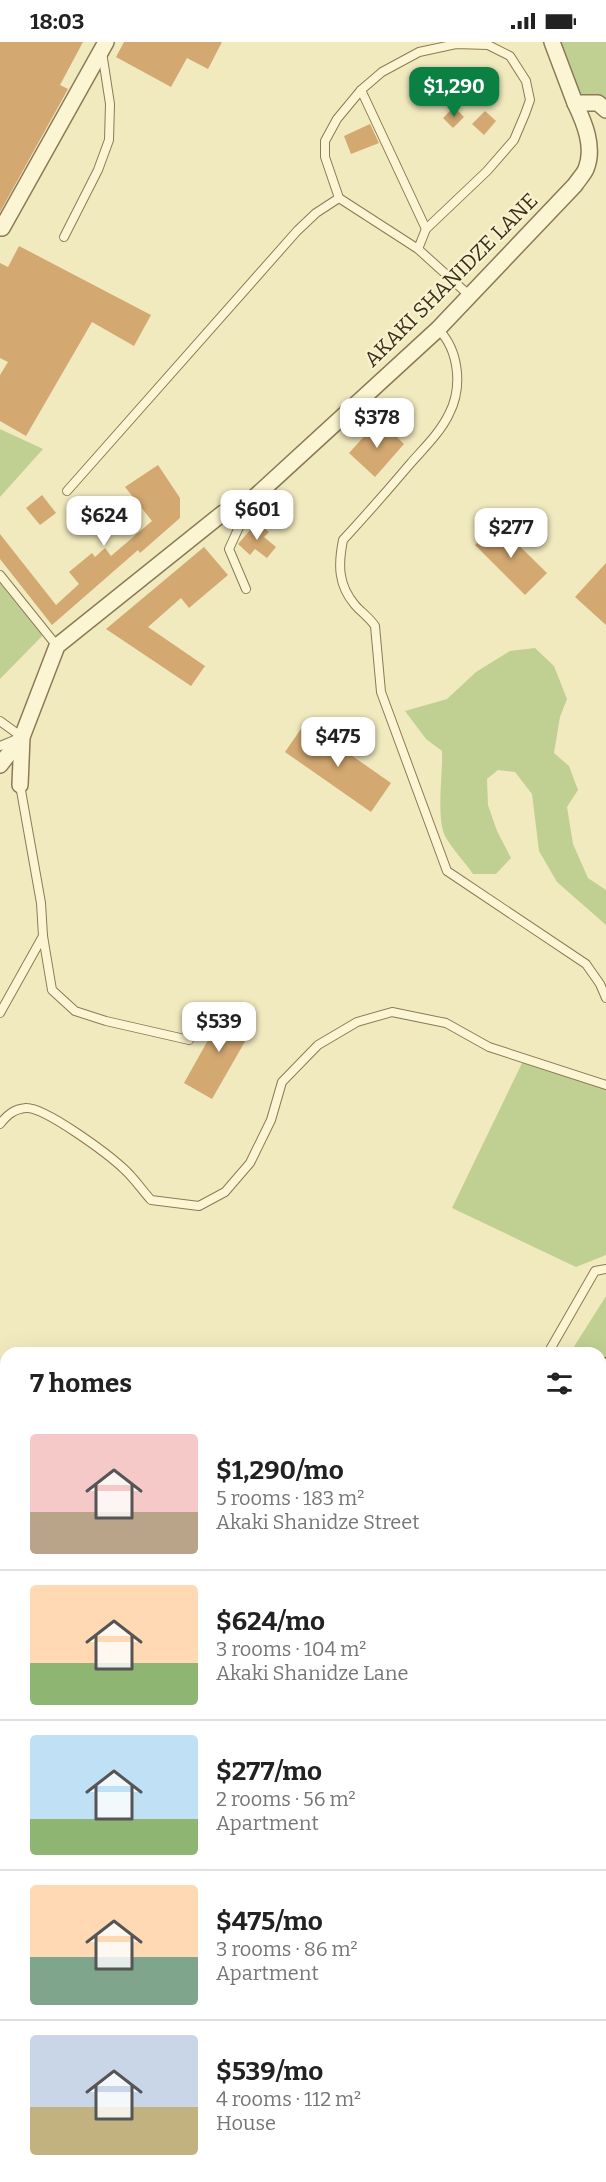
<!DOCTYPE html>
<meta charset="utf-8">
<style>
:root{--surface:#fff;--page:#f6f6f6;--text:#222;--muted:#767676;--line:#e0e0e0;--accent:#0b8043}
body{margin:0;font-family:Bitter,serif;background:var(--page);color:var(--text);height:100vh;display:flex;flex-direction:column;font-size:22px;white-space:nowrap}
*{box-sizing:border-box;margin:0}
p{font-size:20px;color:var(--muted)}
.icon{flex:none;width:33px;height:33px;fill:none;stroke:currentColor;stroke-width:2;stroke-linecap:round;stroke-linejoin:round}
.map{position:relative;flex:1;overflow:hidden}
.details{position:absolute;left:0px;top:1305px;width:606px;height:836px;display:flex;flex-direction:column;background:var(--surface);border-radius:18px 18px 0 0;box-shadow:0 6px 24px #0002}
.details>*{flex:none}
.price{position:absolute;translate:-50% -51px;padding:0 14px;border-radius:12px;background:#fff;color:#222;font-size:20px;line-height:39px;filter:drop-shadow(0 2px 3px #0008)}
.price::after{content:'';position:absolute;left:50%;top:36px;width:18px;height:14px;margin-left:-9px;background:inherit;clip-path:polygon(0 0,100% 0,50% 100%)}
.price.selected{background:var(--accent);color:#fff}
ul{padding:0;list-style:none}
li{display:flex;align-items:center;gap:18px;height:150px;padding:0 30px}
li+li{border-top:2px solid var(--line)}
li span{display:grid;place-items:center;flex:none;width:168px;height:120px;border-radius:6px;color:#555}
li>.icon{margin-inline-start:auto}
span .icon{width:72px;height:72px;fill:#fffc;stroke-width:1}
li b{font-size:26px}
h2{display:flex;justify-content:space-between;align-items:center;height:72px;padding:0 30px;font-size:26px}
.status{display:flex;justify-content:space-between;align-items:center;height:42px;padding:0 30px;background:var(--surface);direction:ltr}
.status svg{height:16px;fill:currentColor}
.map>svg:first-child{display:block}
.green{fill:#c0d092}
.water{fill:#a2c3be;stroke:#69928d;stroke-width:1.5}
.building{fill:#d3a871}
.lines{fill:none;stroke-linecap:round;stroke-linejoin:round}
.lane-casing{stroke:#8c7a56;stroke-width:10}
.street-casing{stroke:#8c7a56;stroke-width:18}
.secondary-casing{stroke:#6d5b39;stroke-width:24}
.lane{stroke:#fcf5d3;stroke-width:8}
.street{stroke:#fcf5d3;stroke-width:15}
.secondary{stroke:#fcf5d3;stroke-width:21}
.labels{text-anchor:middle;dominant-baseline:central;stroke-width:4.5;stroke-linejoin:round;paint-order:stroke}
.street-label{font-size:21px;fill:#3a2e1b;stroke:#f8f2cf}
</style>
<div class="status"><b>18:03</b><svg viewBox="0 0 49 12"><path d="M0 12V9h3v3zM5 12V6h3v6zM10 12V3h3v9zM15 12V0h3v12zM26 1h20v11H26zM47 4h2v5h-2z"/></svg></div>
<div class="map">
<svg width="606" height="2140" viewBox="0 0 606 2140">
<rect width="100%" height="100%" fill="#f2eabf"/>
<g class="green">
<polygon points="552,0 606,0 606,62 575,61"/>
<polygon points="0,387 43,407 0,455"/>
<polygon points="0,533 46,590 0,637"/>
<path d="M535,606L554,624L567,657L560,675L554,711L569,724L578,748L567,765L573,802L588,836L606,848V883L557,840L539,809L532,752L515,730L498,728L487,737L488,763L497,789L511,816L496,832H473C465,820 452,807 445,794C436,775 443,732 442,709L426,697L405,669L447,657L476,630L510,609Z"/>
<polygon points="524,1017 606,1043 606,1213 576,1225 452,1166"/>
<polygon points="606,1254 606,1327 600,1338 600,1311 570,1311"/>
</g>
<polygon class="water" points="606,1559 606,2140 412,2140 418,2134 600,2134 600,1566"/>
<g class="building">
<polygon points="0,0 83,0 60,43 68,47 0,170"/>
<polygon points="124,0 222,0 208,27 187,16 171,45 116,15"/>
<polygon points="454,65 464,75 453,86 443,76"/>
<polygon points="485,69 496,79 484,93 472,82"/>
<polygon points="370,82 379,101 351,112 344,94"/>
<polygon points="19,204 151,273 134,304 92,280 26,394 0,379 0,333 8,320 0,316 0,221 8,225"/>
<polygon points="379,378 404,402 375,435 349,411"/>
<polygon points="158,423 180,456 180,476 140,511 138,508 52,583 0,517 0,492 56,563 79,542 69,530 92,511 95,515 105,506 111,514 152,479 125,445"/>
<polygon points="42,453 56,471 40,483 26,466"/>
<polygon points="257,480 269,490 264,495 276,505 267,516 255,507 250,513 238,502"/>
<polygon points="496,481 547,531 525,553 475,503"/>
<polygon points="204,505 228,533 189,566 181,556 148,585 205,624 191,644 106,587"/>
<polygon points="606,521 606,583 575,555"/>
<polygon points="305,681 391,741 371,770 285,710"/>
<polygon points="226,966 255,982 212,1057 184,1041"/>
</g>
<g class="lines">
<g class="lane-casing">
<g id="lane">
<polyline points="361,48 426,187"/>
<polyline points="64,195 98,128 109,98 110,62 102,10"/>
<polyline points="418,207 426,187 487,129 514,98 525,72 530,58 526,39 510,14 488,3 456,2 419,10 382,30 361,48 337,77 325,99 325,115 339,156 418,207 470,254"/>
<path d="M438,287C459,308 463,345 449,372C440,391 423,407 410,422C388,448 366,473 343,498C338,523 338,543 355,563C362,571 369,575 375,584L381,650L447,829L586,922L600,942L606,956"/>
<polyline points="67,449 297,189 316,171 339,156"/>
<polyline points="246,464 239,485 229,507 246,547"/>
<polyline points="0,533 57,604"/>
<polyline points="0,679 22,695"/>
<polyline points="0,704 17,697"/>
<polyline points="43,894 52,948 75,969 106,979 189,998"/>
<polyline points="0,971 43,894 41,861 20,743"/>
<path d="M0,1082C7,1073 14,1067 26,1066C45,1065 108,1112 124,1127C134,1136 142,1148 151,1158L199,1164L225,1150L250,1121L271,1078L282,1040L318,1003L357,980L392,970L446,981L489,1005L606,1043"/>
<polyline points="548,1311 595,1229 606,1227"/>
</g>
</g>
<g class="street-casing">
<g id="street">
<polyline points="552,0 575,61 598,61 606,68"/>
<polyline points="2,186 106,0"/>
<polyline points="0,723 22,695"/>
<path d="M20,743L22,695L57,604L223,471L246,463L438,287L575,143C578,138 584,132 586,127C595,105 584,80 575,61"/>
</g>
</g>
<g class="secondary-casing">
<g id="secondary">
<polyline points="600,1338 606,1327"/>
<polyline points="165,2140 168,2134"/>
</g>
</g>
<use href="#lane" class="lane"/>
<use href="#street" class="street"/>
<use href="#secondary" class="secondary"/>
</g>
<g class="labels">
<g class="street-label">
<text transform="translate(451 238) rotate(-45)">AKAKI SHANIDZE LANE</text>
</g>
</g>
</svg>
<b class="price selected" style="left:454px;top:76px">$1,290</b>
<b class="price" style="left:377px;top:407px">$378</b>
<b class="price" style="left:257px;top:499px">$601</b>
<b class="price" style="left:104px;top:505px">$624</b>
<b class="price" style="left:511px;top:517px">$277</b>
<b class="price" style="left:338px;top:726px">$475</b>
<b class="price" style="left:219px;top:1011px">$539</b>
<section class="details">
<h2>7 homes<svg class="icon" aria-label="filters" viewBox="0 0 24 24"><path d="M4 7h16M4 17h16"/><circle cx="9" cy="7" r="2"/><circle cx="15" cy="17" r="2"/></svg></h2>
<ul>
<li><span style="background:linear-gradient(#f6c9c9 65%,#b9a48a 0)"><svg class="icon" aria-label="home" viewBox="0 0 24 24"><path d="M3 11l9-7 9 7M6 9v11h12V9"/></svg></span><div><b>$1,290/mo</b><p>5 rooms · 183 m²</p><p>Akaki Shanidze Street</p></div></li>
<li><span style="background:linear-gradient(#ffd9b3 65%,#8fb573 0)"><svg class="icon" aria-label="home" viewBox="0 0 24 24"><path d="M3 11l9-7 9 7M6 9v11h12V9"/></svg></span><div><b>$624/mo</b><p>3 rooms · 104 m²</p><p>Akaki Shanidze Lane</p></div></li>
<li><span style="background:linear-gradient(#bfe0f5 70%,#8fb573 0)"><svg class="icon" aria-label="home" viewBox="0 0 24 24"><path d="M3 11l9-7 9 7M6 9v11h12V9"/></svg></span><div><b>$277/mo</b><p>2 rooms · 56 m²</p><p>Apartment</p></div></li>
<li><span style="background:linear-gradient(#ffd9b3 60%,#7fa58c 0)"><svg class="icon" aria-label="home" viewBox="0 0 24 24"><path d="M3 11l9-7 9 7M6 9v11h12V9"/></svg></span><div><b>$475/mo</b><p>3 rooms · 86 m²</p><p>Apartment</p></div></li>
<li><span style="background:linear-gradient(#c9d6e8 60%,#c2b280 0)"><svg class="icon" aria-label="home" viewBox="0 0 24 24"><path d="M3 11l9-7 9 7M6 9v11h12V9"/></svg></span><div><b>$539/mo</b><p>4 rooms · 112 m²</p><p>House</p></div></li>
</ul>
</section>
</div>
